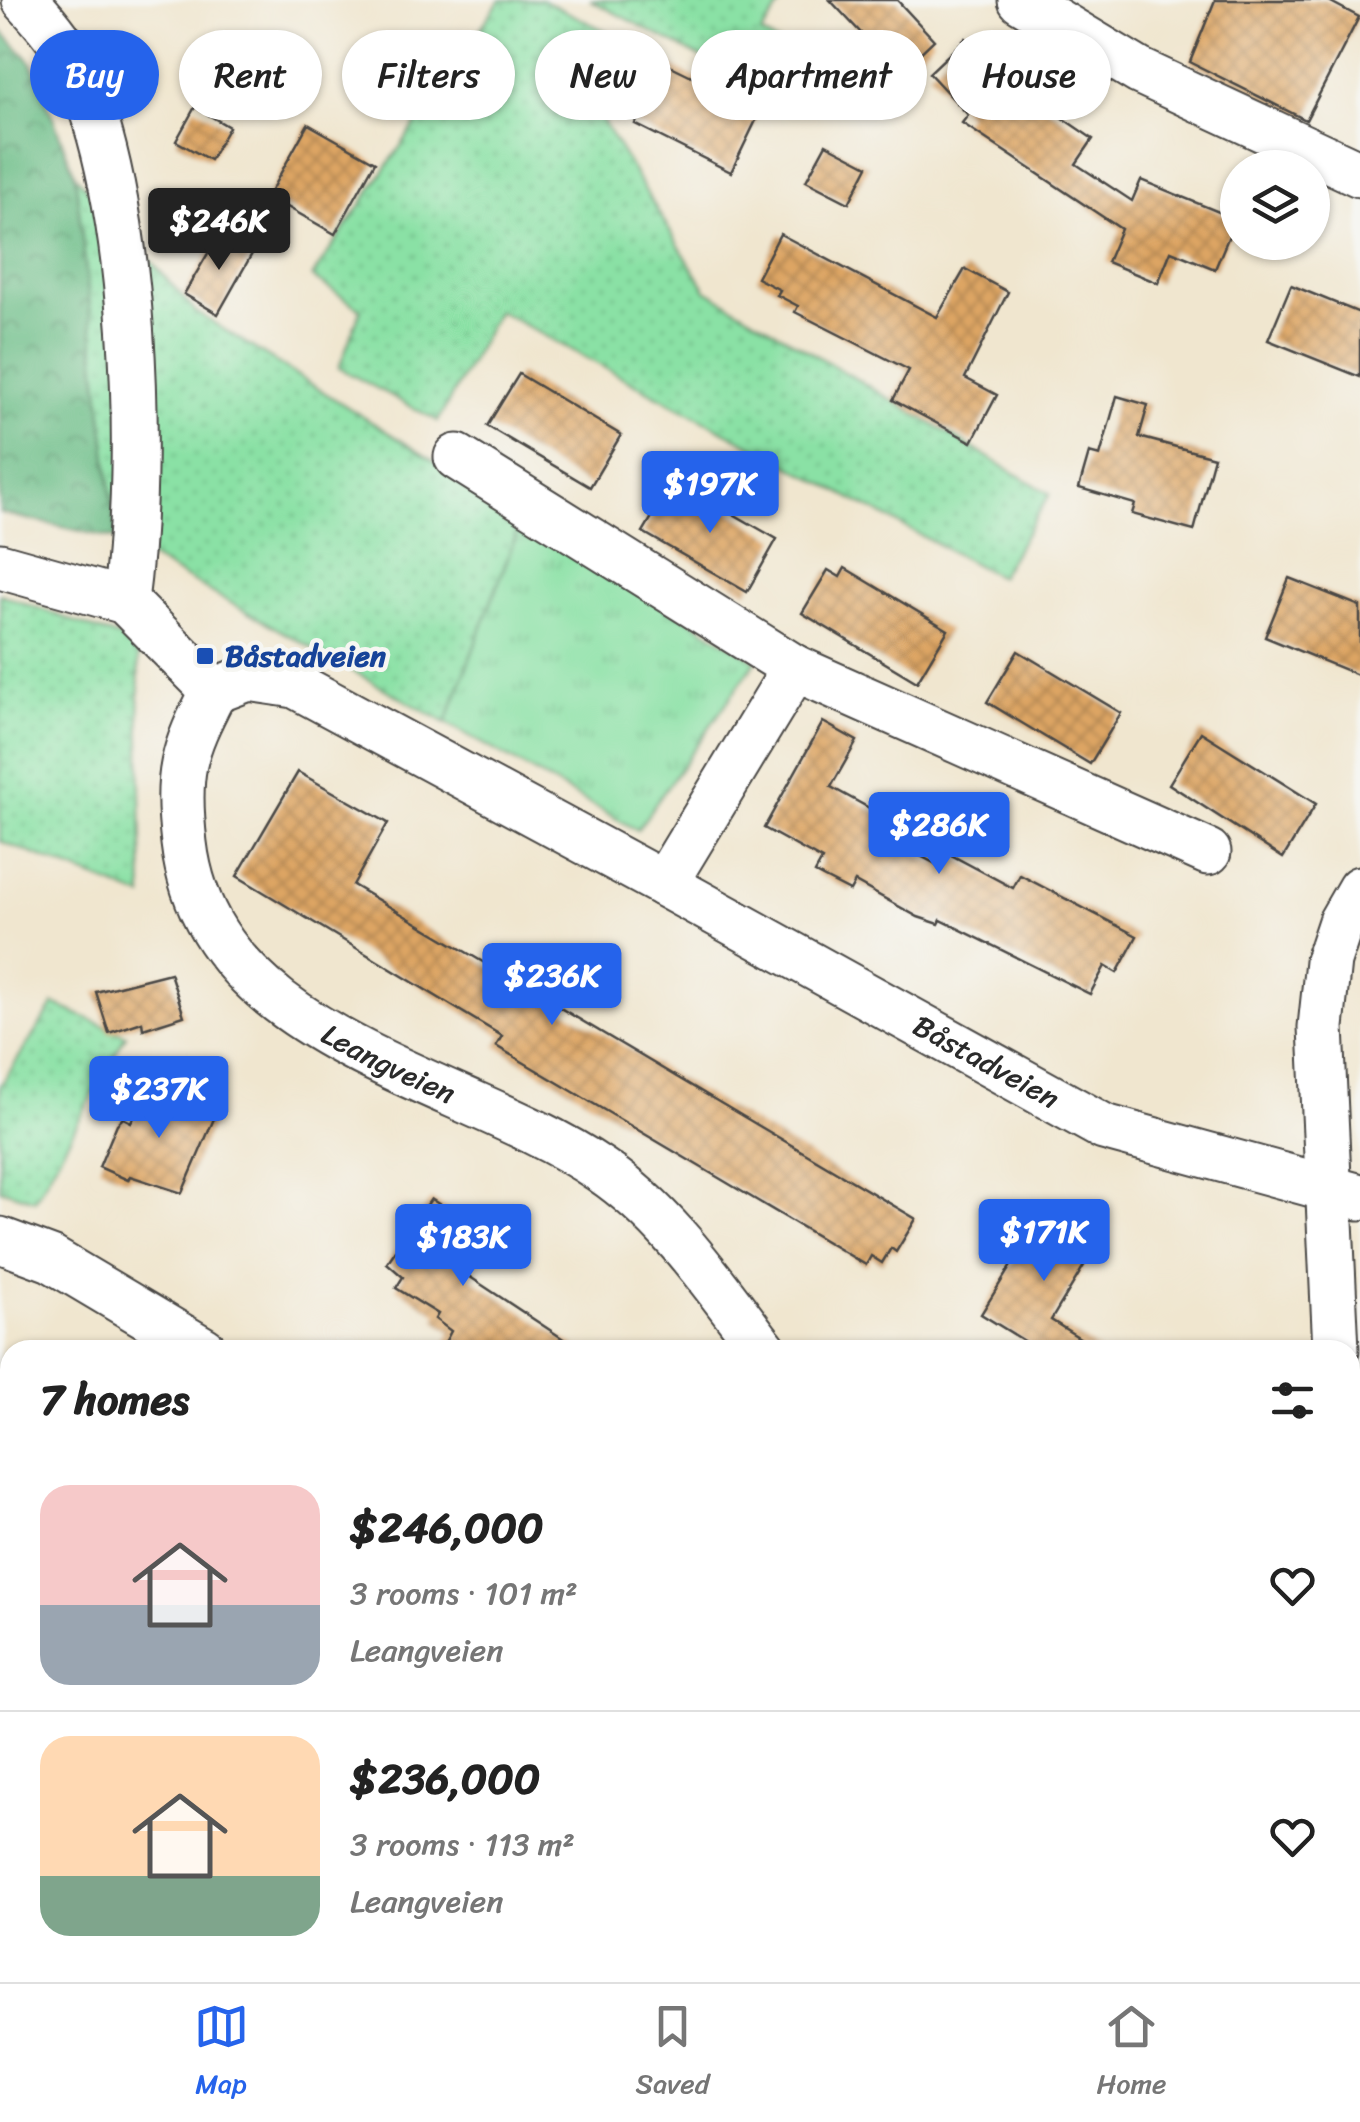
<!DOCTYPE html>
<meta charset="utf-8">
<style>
:root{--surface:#fff;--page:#f6f6f6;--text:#222;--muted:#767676;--line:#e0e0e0;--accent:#2563eb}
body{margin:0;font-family:Sriracha,sans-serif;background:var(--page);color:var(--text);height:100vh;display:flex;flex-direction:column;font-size:38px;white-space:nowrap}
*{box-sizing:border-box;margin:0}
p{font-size:32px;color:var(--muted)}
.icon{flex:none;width:55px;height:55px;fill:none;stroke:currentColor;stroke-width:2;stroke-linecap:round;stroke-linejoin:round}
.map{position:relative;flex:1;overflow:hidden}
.panel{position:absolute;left:0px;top:1340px;width:1360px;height:642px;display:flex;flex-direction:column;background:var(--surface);border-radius:30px 30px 0 0;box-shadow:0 2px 8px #0004}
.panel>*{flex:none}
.guide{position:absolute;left:30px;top:30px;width:1300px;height:90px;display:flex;gap:20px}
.buttons{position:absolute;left:1220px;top:150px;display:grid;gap:20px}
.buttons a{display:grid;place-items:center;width:110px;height:110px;border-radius:50%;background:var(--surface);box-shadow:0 2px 8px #0004;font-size:50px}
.price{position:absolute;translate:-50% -85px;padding:0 22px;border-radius:10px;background:var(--accent);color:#fff;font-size:32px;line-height:65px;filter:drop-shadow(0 2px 5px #0008)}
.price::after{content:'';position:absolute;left:50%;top:60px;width:30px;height:22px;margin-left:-15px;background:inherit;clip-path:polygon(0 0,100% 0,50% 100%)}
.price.active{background:#222;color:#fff}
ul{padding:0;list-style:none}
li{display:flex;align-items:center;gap:30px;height:250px;padding:0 40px}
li+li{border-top:2px solid var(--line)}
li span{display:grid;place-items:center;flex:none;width:280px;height:200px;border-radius:30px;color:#555}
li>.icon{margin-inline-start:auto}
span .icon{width:120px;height:120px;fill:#fffc;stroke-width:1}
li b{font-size:42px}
h2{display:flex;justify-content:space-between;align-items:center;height:120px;padding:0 40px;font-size:42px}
.chip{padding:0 35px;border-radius:45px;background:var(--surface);box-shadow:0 2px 8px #0004;font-size:35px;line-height:90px}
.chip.active{background:var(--accent);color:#fff}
.tabs{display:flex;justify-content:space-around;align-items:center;height:140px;border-top:2px solid var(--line);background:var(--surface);font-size:28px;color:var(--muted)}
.tabs a{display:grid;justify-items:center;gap:5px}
.tabs .active{color:var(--accent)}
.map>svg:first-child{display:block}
.grass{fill:url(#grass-dots);stroke:#5a8668;stroke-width:2.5}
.forest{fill:url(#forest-crowns);stroke:#4d755a;stroke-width:2.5}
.park{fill:url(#park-tufts);stroke:#5a8668;stroke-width:2.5}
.building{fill:url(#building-cross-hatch)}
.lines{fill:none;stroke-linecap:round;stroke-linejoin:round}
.minor-casing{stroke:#494744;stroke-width:49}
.minor{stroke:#fff;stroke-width:45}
.transit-dot{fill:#1a4fb4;stroke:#f6f6f2;stroke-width:4}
.labels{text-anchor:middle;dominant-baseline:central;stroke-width:9;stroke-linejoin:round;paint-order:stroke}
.transit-label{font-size:30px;font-weight:bold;fill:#164399;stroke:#f6f6f2;text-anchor:start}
.street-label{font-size:30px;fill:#2b2b2b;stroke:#f6f6f2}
</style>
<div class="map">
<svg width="1360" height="1982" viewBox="0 0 1360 1982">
<defs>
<pattern id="grass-dots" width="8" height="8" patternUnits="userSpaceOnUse" patternTransform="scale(2.5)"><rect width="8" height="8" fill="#8ae1a5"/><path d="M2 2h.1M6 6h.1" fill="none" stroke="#77c18e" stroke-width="1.8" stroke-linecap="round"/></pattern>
<pattern id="forest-crowns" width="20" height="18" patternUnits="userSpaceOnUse" patternTransform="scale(2.5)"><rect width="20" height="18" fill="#6fbf8a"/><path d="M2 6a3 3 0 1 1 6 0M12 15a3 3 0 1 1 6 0" fill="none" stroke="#5b9b71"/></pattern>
<pattern id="park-tufts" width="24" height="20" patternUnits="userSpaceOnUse" patternTransform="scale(2.5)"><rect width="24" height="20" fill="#8ae1a5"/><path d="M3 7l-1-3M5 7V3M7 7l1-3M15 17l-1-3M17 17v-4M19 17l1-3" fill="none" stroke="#77c18e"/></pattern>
<pattern id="building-cross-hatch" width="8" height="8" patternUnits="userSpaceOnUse" patternTransform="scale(2.5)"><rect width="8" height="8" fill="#dda564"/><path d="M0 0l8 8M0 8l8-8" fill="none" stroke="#b38753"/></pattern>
</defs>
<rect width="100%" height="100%" fill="#f6f6f2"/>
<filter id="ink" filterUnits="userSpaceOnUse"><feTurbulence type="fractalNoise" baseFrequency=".01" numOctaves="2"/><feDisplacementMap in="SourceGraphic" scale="20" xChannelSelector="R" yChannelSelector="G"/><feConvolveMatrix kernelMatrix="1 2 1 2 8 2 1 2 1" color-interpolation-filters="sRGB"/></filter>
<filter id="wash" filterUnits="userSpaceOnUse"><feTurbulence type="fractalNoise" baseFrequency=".0048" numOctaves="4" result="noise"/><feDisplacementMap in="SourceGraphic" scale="40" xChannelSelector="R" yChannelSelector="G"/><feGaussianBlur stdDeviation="2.25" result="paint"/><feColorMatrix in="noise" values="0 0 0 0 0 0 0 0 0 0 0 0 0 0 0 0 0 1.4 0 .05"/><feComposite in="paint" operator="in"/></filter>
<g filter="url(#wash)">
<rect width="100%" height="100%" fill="#f0e6cf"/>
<g class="grass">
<polygon points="500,0 543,0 628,42 597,112 706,290 1050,494 999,577 498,311 438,421 339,368 361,309 312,277"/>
<polygon points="590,0 784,0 761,34 811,61 783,100"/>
<polygon points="75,175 196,312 523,517 446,723 116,539"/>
<polygon points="0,594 138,645 143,897 0,841"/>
<polygon points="54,1004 126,1035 35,1200 0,1189 0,1086"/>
<polygon points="1360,1641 1360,1949 1350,1958 1350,1651"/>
<polygon points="1214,1973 1334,1973 1323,1982 1221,1982"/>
</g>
<polygon class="forest" points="0,29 32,63 75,175 116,539 0,513"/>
<polygon class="park" points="523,517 756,661 637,830 446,723"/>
<g id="blocks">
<g class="building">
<polygon points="830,0 897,0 934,40 891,81 868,56 876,49"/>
<polygon points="1215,0 1327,0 1359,17 1306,120 1190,62"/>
<polygon points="966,38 1008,81 1093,139 1076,164 1132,201 1141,180 1236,219 1215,269 1171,251 1158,283 1107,262 1121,229 962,123 968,115 929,73"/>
<polygon points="665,63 761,110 731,172 635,124"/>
<polygon points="195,107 229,127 210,160 176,141"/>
<polygon points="308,124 375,162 335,234 268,196"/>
<polygon points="826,144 868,166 849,203 806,181"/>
<polygon points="220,233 253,252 218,314 184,294"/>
<polygon points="780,234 937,317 965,269 1008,292 965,378 997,395 972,442 893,400 909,370 795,312 798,306 777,295 780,290 757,278"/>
<polygon points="1291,285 1360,313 1360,377 1268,340"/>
<polygon points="519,374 621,435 590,487 487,426"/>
<polygon points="1117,396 1148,405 1139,437 1214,457 1194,531 1132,514 1135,504 1079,488 1089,453 1100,456"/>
<polygon points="674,480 777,539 747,592 643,532"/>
<polygon points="845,568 948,630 917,682 802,613 828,570 840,577"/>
<polygon points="1289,578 1360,606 1360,676 1265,637"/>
<polygon points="1018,651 1121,713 1090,764 987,702"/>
<polygon points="823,722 857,741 831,787 891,820 882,836 936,864 941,854 951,855 1013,888 1020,875 1137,936 1117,973 1105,966 1090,994 941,920 939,924 918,917 855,882 850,891 815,873 822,860 764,828"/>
<polygon points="1201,732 1316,804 1283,858 1169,784"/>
<polygon points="298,772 388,823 353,885 916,1219 896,1252 891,1248 882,1263 871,1256 866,1265 496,1046 502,1036 237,876"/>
<polygon points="170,973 184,1016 143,1029 142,1022 109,1033 96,992"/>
<polygon points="148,1084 216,1114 182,1193 130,1176 128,1180 99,1167 117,1124 123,1118 131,1122"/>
<polygon points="431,1199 471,1225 467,1232 486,1246 467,1275 580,1350 441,1350 451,1331 435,1319 438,1314 396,1288 403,1277 387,1263"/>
<polygon points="1058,1209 1102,1236 1051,1320 1099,1350 1039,1350 981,1314 1038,1222 1047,1228"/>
</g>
</g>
</g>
<g filter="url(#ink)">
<use href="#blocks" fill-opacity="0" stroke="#494744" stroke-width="2.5"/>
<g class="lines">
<g class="minor-casing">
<g id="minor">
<path d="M25,0C43,19 64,43 75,67C137,196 144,459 125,601"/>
<polyline points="1021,0 1139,71 1360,174"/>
<polyline points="0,566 125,601 214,691 248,678 295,685 664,884 795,668 457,457"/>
<polyline points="795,668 1208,852"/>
<path id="s1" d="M214,691C182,752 176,774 184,843C207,1042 462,1075 601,1170C669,1216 715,1286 764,1350"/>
<path id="s2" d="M664,884L1104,1127L1360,1197"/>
<polyline points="0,1240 51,1259 204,1350"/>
<polyline points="1336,1350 1321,1027 1328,961 1341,922 1360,889"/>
<polyline points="1067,1972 1071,1982"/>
<polyline points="405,1982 410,1972"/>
</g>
</g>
<use href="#minor" class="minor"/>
</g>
</g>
<rect class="transit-dot" x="195" y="646" width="20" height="20" rx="5"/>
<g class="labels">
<g class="transit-label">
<text x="225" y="656">Båstadveien</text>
</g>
<g class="street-label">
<text stroke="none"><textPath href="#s1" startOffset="475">Leangveien</textPath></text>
<text stroke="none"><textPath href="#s2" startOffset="368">Båstadveien</textPath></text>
</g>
</g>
</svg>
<div class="buttons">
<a><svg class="icon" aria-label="layers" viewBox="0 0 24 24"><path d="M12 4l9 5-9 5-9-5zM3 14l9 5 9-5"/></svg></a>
</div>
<b class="price active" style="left:219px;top:273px">$246K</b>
<b class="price" style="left:710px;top:536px">$197K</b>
<b class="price" style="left:939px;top:877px">$286K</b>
<b class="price" style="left:552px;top:1028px">$236K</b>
<b class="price" style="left:159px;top:1141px">$237K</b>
<b class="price" style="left:1044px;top:1284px">$171K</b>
<b class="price" style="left:463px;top:1289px">$183K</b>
<div class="guide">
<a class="chip active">Buy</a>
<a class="chip">Rent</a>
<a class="chip">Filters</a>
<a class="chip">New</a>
<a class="chip">Apartment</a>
<a class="chip">House</a>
</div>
<section class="panel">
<h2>7 homes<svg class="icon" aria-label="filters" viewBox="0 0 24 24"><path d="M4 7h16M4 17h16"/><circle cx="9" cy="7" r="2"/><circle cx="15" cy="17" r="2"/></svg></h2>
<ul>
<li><span style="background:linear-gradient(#f6c9c9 60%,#9aa5b1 0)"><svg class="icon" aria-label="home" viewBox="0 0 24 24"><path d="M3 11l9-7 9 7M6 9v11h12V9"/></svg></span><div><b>$246,000</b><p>3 rooms · 101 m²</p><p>Leangveien</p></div><svg class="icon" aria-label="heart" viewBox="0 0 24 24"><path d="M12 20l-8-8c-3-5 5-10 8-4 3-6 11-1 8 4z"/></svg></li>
<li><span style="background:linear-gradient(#ffd9b3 70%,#7fa58c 0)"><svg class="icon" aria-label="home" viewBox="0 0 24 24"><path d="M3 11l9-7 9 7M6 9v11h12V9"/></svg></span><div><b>$236,000</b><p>3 rooms · 113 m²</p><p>Leangveien</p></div><svg class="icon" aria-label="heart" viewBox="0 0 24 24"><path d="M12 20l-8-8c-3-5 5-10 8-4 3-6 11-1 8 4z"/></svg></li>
</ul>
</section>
</div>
<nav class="tabs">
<a class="active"><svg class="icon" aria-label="map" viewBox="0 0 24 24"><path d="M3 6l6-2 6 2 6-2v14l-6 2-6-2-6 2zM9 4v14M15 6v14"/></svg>Map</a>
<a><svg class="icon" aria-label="saved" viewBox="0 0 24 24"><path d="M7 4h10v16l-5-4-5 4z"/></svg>Saved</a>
<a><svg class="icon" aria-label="home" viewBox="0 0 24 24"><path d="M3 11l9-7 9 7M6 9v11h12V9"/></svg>Home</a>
</nav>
